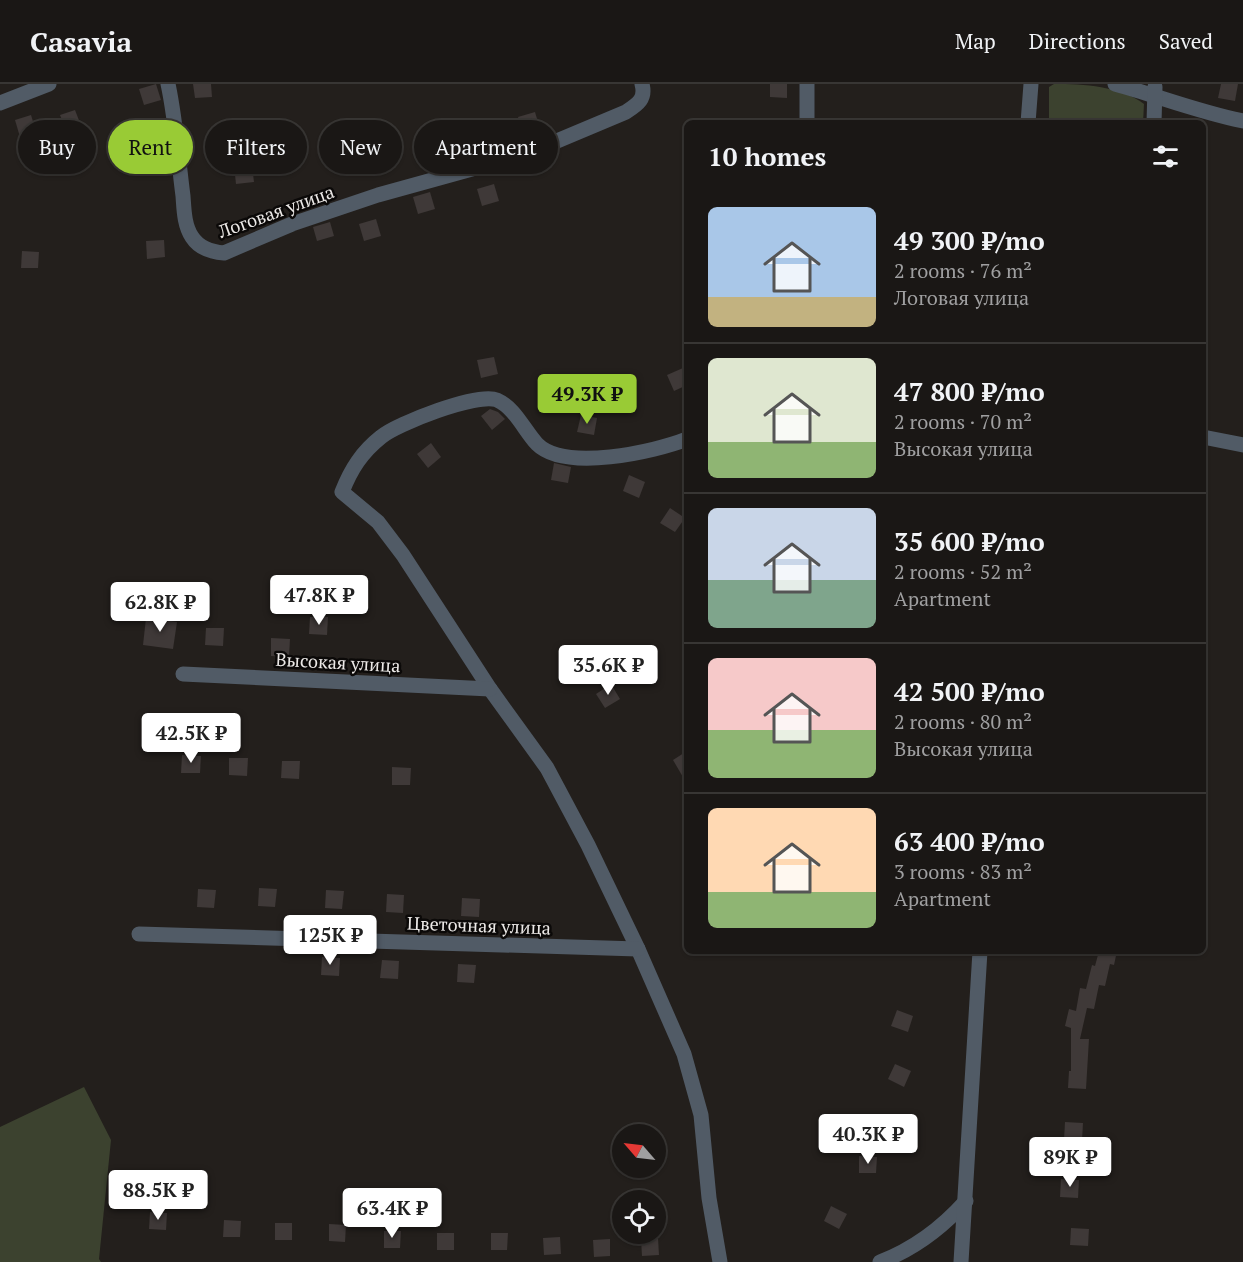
<!DOCTYPE html>
<meta charset="utf-8">
<style>
:root{--surface:#1a1715;--page:#23201e;--text:#f1f3f6;--muted:#9f9fa0;--line:#383634;--accent:#99cb35}
body{margin:0;font-family:"PT Serif",serif;background:var(--page);color:var(--text);height:100vh;display:flex;flex-direction:column;font-size:22px;white-space:nowrap}
*{box-sizing:border-box;margin:0}
p{font-size:20px;color:var(--muted)}
.icon{flex:none;width:33px;height:33px;fill:none;stroke:currentColor;stroke-width:2;stroke-linecap:round;stroke-linejoin:round}
.map{position:relative;flex:1;overflow:hidden}
.panel{position:absolute;left:684px;top:36px;width:522px;height:834px;display:flex;flex-direction:column;background:var(--surface);border-radius:9px;box-shadow:0 2px 4px #0004,0 0 0 2px var(--line)}
.panel>*{flex:none}
.hud{position:absolute;left:18px;top:36px;width:570px;height:54px;display:flex;gap:12px}
.needle{width:39px;rotate:298deg}
.controls{position:absolute;left:612px;top:1040px;display:grid;gap:12px}
.controls a{display:grid;place-items:center;width:54px;height:54px;border-radius:50%;background:var(--surface);box-shadow:0 2px 4px #0004,0 0 0 2px var(--line);font-size:30px}
.price{position:absolute;translate:-50% -51px;padding:0 14px;border-radius:6px;background:#fff;color:#222;font-size:20px;line-height:39px;filter:drop-shadow(0 2px 3px #0008)}
.price::after{content:'';position:absolute;left:50%;top:36px;width:18px;height:14px;margin-left:-9px;background:inherit;clip-path:polygon(0 0,100% 0,50% 100%)}
.price.selected{background:var(--accent);color:#111}
ul{padding:0;list-style:none}
li{display:flex;align-items:center;gap:18px;height:150px;padding:0 24px}
li+li{border-top:2px solid var(--line)}
li span{display:grid;place-items:center;flex:none;width:168px;height:120px;border-radius:9px;color:#555}
li>.icon{margin-inline-start:auto}
span .icon{width:72px;height:72px;fill:#fffc;stroke-width:1}
li b{font-size:26px}
h2{display:flex;justify-content:space-between;align-items:center;height:72px;padding:0 24px;font-size:26px}
.tag{padding:0 21px;border-radius:27px;background:var(--surface);box-shadow:0 2px 4px #0004,0 0 0 2px var(--line);font-size:21px;line-height:54px}
.tag.selected{background:var(--accent);color:#111}
header{display:flex;align-items:center;gap:36px;box-sizing:border-box;height:84px;padding:0 30px;background:var(--surface);border-bottom:2px solid var(--line)}
header strong{font-size:28px}
nav{display:flex;gap:33px;margin-inline-start:auto;font-size:21px}
.map>svg:first-child{display:block}
.green{fill:#3c422f}
.building{fill:#3f3938}
.lines{fill:none;stroke-linecap:round;stroke-linejoin:round}
.street{stroke:#515b66;stroke-width:15}
.labels{text-anchor:middle;dominant-baseline:central;stroke-width:5;stroke-linejoin:round;paint-order:stroke}
.street-label{font-size:18px;fill:#ece9e7;stroke:#0b0908}
</style>
<header>
<strong>Casavia</strong>
<nav><a>Map</a><a>Directions</a><a>Saved</a></nav>
</header>
<div class="map">
<svg width="1243" height="1178" viewBox="0 0 1243 1178">
<rect width="100%" height="100%" fill="#231f1c"/>
<g class="green">
<path d="M1054,0C1084,0 1120,2 1144,20L1143,39H1049V3Z"/>
<polygon points="84,1003 111,1056 99,1175 101,1178 0,1178 0,1043"/>
</g>
<g class="building">
<polygon points="156,0 161,16 144,21 139,5"/>
<polygon points="193,0 211,0 212,13 195,14"/>
<polygon points="770,0 787,0 787,14 770,13"/>
<polygon points="1221,0 1238,0 1235,17 1218,14"/>
<polygon points="75,26 80,39 65,44 60,31"/>
<polygon points="535,28 540,45 523,50 518,33"/>
<polygon points="31,31 36,47 20,53 15,36"/>
<polygon points="248,41 250,58 232,60 230,43"/>
<polygon points="478,47 482,64 465,69 460,52"/>
<polygon points="354,66 359,83 342,88 337,71"/>
<polygon points="252,81 254,98 236,100 234,82"/>
<polygon points="494,100 499,117 482,122 477,105"/>
<polygon points="430,108 435,125 418,130 413,113"/>
<polygon points="376,135 381,152 364,157 359,140"/>
<polygon points="330,138 334,152 317,157 313,143"/>
<polygon points="164,156 165,173 147,175 146,157"/>
<polygon points="22,167 39,168 38,184 21,184"/>
<polygon points="494,273 498,290 481,294 477,276"/>
<polygon points="683,284 687,293 687,301 674,307 667,291"/>
<polygon points="490,325 498,328 505,335 492,346 481,332"/>
<polygon points="581,331 597,334 594,351 577,348"/>
<polygon points="431,359 441,373 428,384 417,370"/>
<polygon points="554,379 571,383 568,399 551,396"/>
<polygon points="629,391 645,398 639,414 623,407"/>
<polygon points="670,424 685,434 675,448 660,439"/>
<polygon points="310,533 328,533 327,551 309,550"/>
<polygon points="146,534 177,538 173,565 143,561"/>
<polygon points="206,544 224,544 223,562 205,561"/>
<polygon points="271,554 290,555 289,573 271,572"/>
<polygon points="611,600 620,615 605,624 596,610"/>
<polygon points="687,667 687,700 673,676"/>
<polygon points="182,671 201,672 200,689 181,689"/>
<polygon points="229,674 248,674 247,692 229,691"/>
<polygon points="282,677 300,677 299,695 281,694"/>
<polygon points="392,683 411,684 410,701 392,701"/>
<polygon points="259,804 277,805 275,823 258,822"/>
<polygon points="198,805 216,806 214,824 197,823"/>
<polygon points="326,806 344,807 342,825 325,824"/>
<polygon points="387,810 404,811 403,829 386,828"/>
<polygon points="462,814 480,815 479,833 461,832"/>
<polygon points="1099,867 1117,867 1114,881 1110,880 1105,902 1099,901 1094,925 1087,924 1080,955 1089,955 1086,1005 1068,1004 1069,987 1071,987 1071,944 1065,942 1069,925 1076,927 1080,904 1086,905 1092,881 1095,882"/>
<polygon points="322,873 340,874 339,892 321,891"/>
<polygon points="382,876 399,877 398,895 380,894"/>
<polygon points="458,880 476,881 474,899 457,898"/>
<polygon points="897,926 913,932 908,948 891,942"/>
<polygon points="895,980 911,987 904,1003 888,995"/>
<polygon points="1065,1038 1083,1039 1082,1057 1064,1056"/>
<polygon points="859,1072 877,1073 876,1089 859,1089"/>
<polygon points="1061,1095 1079,1096 1078,1114 1060,1113"/>
<polygon points="831,1122 847,1130 839,1145 824,1137"/>
<polygon points="150,1128 167,1129 166,1146 149,1145"/>
<polygon points="224,1136 241,1137 240,1153 223,1153"/>
<rect x="275" y="1139" width="17" height="17"/>
<polygon points="329,1140 346,1141 345,1158 329,1157"/>
<polygon points="1071,1144 1089,1145 1088,1162 1070,1161"/>
<polygon points="384,1147 401,1147 400,1164 384,1164"/>
<rect x="437" y="1149" width="17" height="17"/>
<polygon points="491,1149 508,1149 507,1166 491,1166"/>
<polygon points="560,1153 561,1170 544,1171 543,1154"/>
<polygon points="658,1154 659,1171 642,1172 641,1155"/>
<polygon points="610,1155 610,1172 594,1173 593,1156"/>
</g>
<g class="lines">
<g class="street">
<path d="M168,0C176,37 178,74 183,112C184,125 184,141 192,153C199,164 211,168 224,169L292,140L378,111L526,70L626,28C638,20 646,15 642,0"/>
<polyline points="807,0 807,39"/>
<path d="M1115,0C1158,12 1199,28 1243,37"/>
<polyline points="0,19 49,0"/>
<polyline points="1028,39 1031,0"/>
<polyline points="1154,39 1155,3"/>
<polyline points="1203,353 1243,361"/>
<path d="M687,355C654,368 565,388 537,360C524,346 515,324 497,316C478,308 396,340 381,353C362,368 351,385 342,408L378,438L403,471L490,605L547,684L588,761L638,865L684,970L701,1031L709,1114L720,1178"/>
<polyline points="183,590 490,605"/>
<polyline points="139,850 638,865"/>
<path d="M880,1178C914,1165 941,1145 966,1117"/>
<polyline points="961,1178 980,867"/>
</g>
</g>
<g class="labels">
<g class="street-label">
<text transform="translate(276 127) rotate(-20)">Логовая улица</text>
<text transform="translate(338 578) rotate(3)">Высокая улица</text>
<text transform="translate(479 841) rotate(2)">Цветочная улица</text>
</g>
</g>
</svg>
<div class="controls">
<a><svg class="needle" viewBox="-14 -14 28 28"><path d="M0-13l5 13h-10z" fill="#e53935"/><path d="M0 13l5-13h-10z" fill="#9f9fa0"/></svg></a>
<a><svg class="icon" aria-label="locate" viewBox="0 0 24 24"><circle cx="12" cy="12" r="6"/><path d="M12 2v4M12 18v4M2 12h4M18 12h4"/></svg></a>
</div>
<b class="price selected" style="left:587px;top:341px">49.3K ₽</b>
<b class="price" style="left:319px;top:542px">47.8K ₽</b>
<b class="price" style="left:160px;top:549px">62.8K ₽</b>
<b class="price" style="left:608px;top:612px">35.6K ₽</b>
<b class="price" style="left:191px;top:680px">42.5K ₽</b>
<b class="price" style="left:330px;top:882px">125K ₽</b>
<b class="price" style="left:868px;top:1081px">40.3K ₽</b>
<b class="price" style="left:1070px;top:1104px">89K ₽</b>
<b class="price" style="left:158px;top:1137px">88.5K ₽</b>
<b class="price" style="left:392px;top:1155px">63.4K ₽</b>
<div class="hud">
<a class="tag">Buy</a>
<a class="tag selected">Rent</a>
<a class="tag">Filters</a>
<a class="tag">New</a>
<a class="tag">Apartment</a>
</div>
<section class="panel">
<h2>10 homes<svg class="icon" aria-label="filters" viewBox="0 0 24 24"><path d="M4 7h16M4 17h16"/><circle cx="9" cy="7" r="2"/><circle cx="15" cy="17" r="2"/></svg></h2>
<ul>
<li><span style="background:linear-gradient(#a9c7e8 75%,#c2b280 0)"><svg class="icon" aria-label="home" viewBox="0 0 24 24"><path d="M3 11l9-7 9 7M6 9v11h12V9"/></svg></span><div><b>49 300 ₽/mo</b><p>2 rooms · 76 m²</p><p>Логовая улица</p></div></li>
<li><span style="background:linear-gradient(#dfe7d0 70%,#8fb573 0)"><svg class="icon" aria-label="home" viewBox="0 0 24 24"><path d="M3 11l9-7 9 7M6 9v11h12V9"/></svg></span><div><b>47 800 ₽/mo</b><p>2 rooms · 70 m²</p><p>Высокая улица</p></div></li>
<li><span style="background:linear-gradient(#c9d6e8 60%,#7fa58c 0)"><svg class="icon" aria-label="home" viewBox="0 0 24 24"><path d="M3 11l9-7 9 7M6 9v11h12V9"/></svg></span><div><b>35 600 ₽/mo</b><p>2 rooms · 52 m²</p><p>Apartment</p></div></li>
<li><span style="background:linear-gradient(#f6c9c9 60%,#8fb573 0)"><svg class="icon" aria-label="home" viewBox="0 0 24 24"><path d="M3 11l9-7 9 7M6 9v11h12V9"/></svg></span><div><b>42 500 ₽/mo</b><p>2 rooms · 80 m²</p><p>Высокая улица</p></div></li>
<li><span style="background:linear-gradient(#ffd9b3 70%,#8fb573 0)"><svg class="icon" aria-label="home" viewBox="0 0 24 24"><path d="M3 11l9-7 9 7M6 9v11h12V9"/></svg></span><div><b>63 400 ₽/mo</b><p>3 rooms · 83 m²</p><p>Apartment</p></div></li>
</ul>
</section>
</div>
